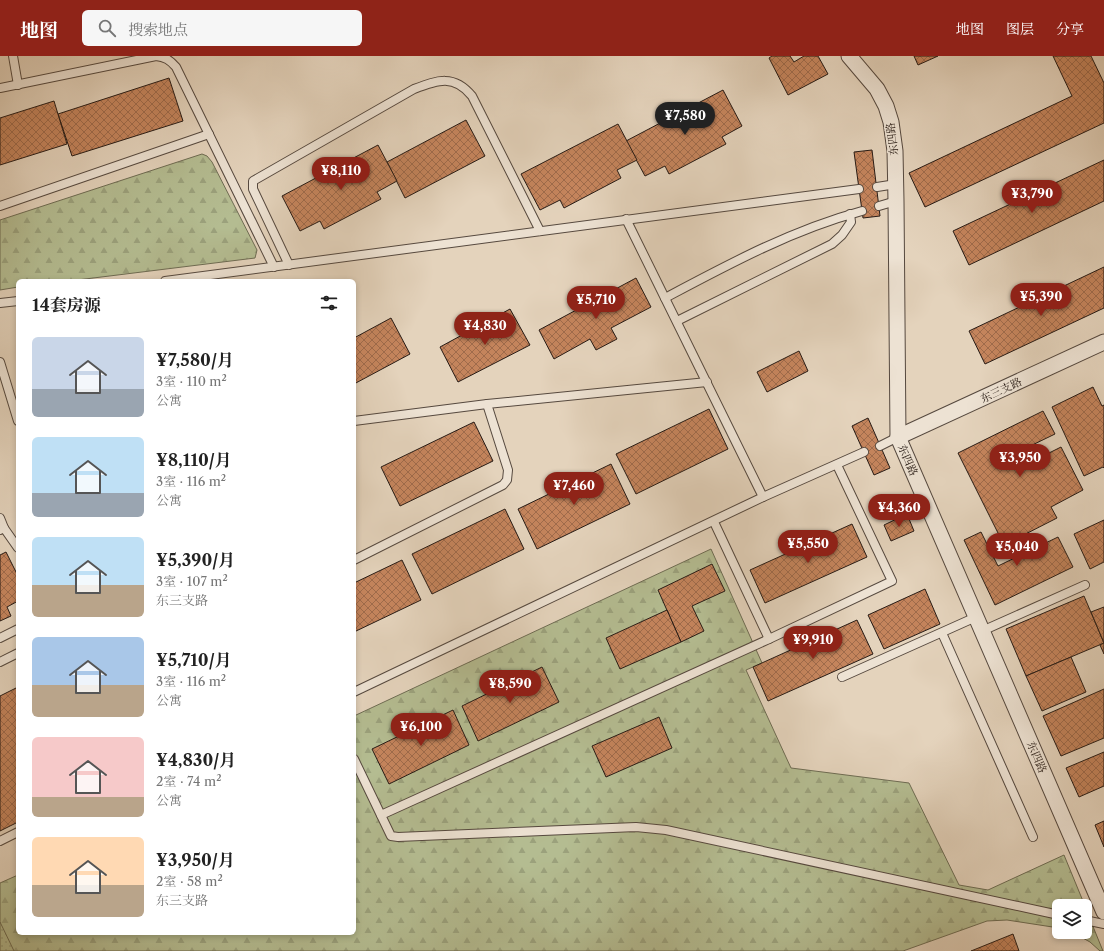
<!DOCTYPE html>
<html lang="zh">
<meta charset="utf-8">
<style>
:root{--surface:#fff;--page:#f6f6f6;--text:#222;--muted:#767676;--accent:#8f2418}
body{margin:0;font-family:"Libre Caslon Text","Noto Serif SC",serif;background:var(--page);color:var(--text);height:100vh;display:flex;flex-direction:column;font-size:15px;white-space:nowrap}
*{box-sizing:border-box;margin:0}
p{font-size:13px;color:var(--muted)}
.icon{flex:none;width:22px;height:22px;fill:none;stroke:currentColor;stroke-width:2;stroke-linecap:round;stroke-linejoin:round}
.map{position:relative;flex:1;overflow:hidden}
.sheet{position:absolute;left:16px;top:223px;width:340px;height:656px;display:flex;flex-direction:column;background:var(--surface);border-radius:6px;box-shadow:0 2px 6px #0003}
.sheet>*{flex:none}
.controls{position:absolute;left:1052px;top:843px;display:grid;gap:8px}
.controls a{display:grid;place-items:center;width:40px;height:40px;border-radius:6px;background:var(--surface);box-shadow:0 2px 6px #0003;font-size:20px}
.price{position:absolute;translate:-50% -34px;padding:0 9px;border-radius:14px;background:var(--accent);color:#fff;font-size:13px;line-height:26px;filter:drop-shadow(0 1px 2px #0008)}
.price::after{content:'';position:absolute;left:50%;top:24px;width:12px;height:9px;margin-left:-6px;background:inherit;clip-path:polygon(0 0,100% 0,50% 100%)}
.price.current{background:#222;color:#fff}
ul{padding:0;list-style:none}
li{display:flex;align-items:center;gap:12px;height:100px;padding:0 16px}
li span{display:grid;place-items:center;flex:none;width:112px;height:80px;border-radius:6px;color:#555}
li>.icon{margin-inline-start:auto}
span .icon{width:48px;height:48px;fill:#fffc;stroke-width:1}
li b{font-size:17px}
h2{display:flex;justify-content:space-between;align-items:center;height:48px;padding:0 16px;font-size:17px}
header{display:flex;align-items:center;gap:24px;box-sizing:border-box;height:56px;padding:0 20px;background:var(--accent);color:#fff}
header strong{font-size:19px}
nav{display:flex;gap:22px;margin-inline-start:auto;font-size:14px}
.search{width:280px;height:36px;background:var(--page);display:flex;align-items:center;gap:10px;box-sizing:border-box;padding:0 14px;border-radius:6px;color:var(--muted);font-size:15px}
.map>svg:first-child{display:block}
.forest{fill:url(#forest-firs);stroke:#6e6c53}
.park{fill:url(#park-dots);stroke:#6e6c53}
.building{fill:url(#building-cross-hatch);stroke:#271b15}
.lines{fill:none;stroke-linecap:round;stroke-linejoin:round}
.lane-casing{stroke:#56493f;stroke-width:10}
.street-casing{stroke:#56493f;stroke-width:17}
.lane{stroke:#ede2d3;stroke-width:8}
.street{stroke:#ede2d3;stroke-width:15}
.labels{text-anchor:middle;dominant-baseline:central;stroke-width:3;stroke-linejoin:round;paint-order:stroke}
.street-label{font-size:11px;fill:#271b15;stroke:#ede2d3}
</style>
<header>
<strong>地图</strong>
<div class="search"><svg class="icon" aria-label="search" viewBox="0 0 24 24"><circle cx="10" cy="10" r="6"/><path d="M15 15l6 6"/></svg>搜索地点</div>
<nav><a>地图</a><a>图层</a><a>分享</a></nav>
</header>
<div class="map">
<svg width="1104" height="895" viewBox="0 0 1104 895">
<defs>
<pattern id="forest-firs" width="22" height="20" patternUnits="userSpaceOnUse"><rect width="22" height="20" fill="#b4bc91"/><path d="M5 1l3.5 6h-7zM16 11l3.5 6h-7z" fill="#9ba17c"/></pattern>
<pattern id="park-dots" width="8" height="8" patternUnits="userSpaceOnUse"><rect width="8" height="8" fill="#b4bc91"/><path d="M2 2h.1M6 6h.1" fill="none" stroke="#9ba17c" stroke-width="1.8" stroke-linecap="round"/></pattern>
<pattern id="building-cross-hatch" width="8" height="8" patternUnits="userSpaceOnUse"><rect width="8" height="8" fill="#c4845c"/><path d="M0 0l8 8M0 8l8-8" fill="none" stroke="#9f6b4b"/></pattern>
</defs>
<rect width="100%" height="100%" fill="#e4d3bc"/>
<filter id="stains"><feTurbulence type="fractalNoise" baseFrequency=".005" numOctaves="4"/><feColorMatrix values="0 0 0 0 .2 0 0 0 0 .09 0 0 0 0 .02 0 0 0 .5 -.17"/></filter>
<radialGradient id="worn" r=".72"><stop offset=".6" stop-color="#630" stop-opacity="0"/><stop offset="1" stop-color="#630" stop-opacity=".3"/></radialGradient>
<g class="forest">
<polygon points="202,98 207,100 212,106 257,194 255,202 69,225 18,225 18,231 0,234 0,164"/>
<polygon points="711,493 762,607 746,614 791,712 909,727 959,829 988,834 1064,799 1085,850 1059,850 1059,872 1007,864 987,865 903,895 0,895 0,827 18,819 18,877 354,877 354,660"/>
<polygon points="1085,851 1103,895 1100,895 1090,886 1072,876 1085,876"/>
</g>
<polygon class="park" points="0,866 14,895 0,895"/>
<g class="building">
<polygon points="772,0 790,0 794,6 804,0 818,0 828,18 788,39 769,2"/>
<polygon points="914,0 938,0 918,9"/>
<polygon points="1053,0 1091,0 1104,27 1104,67 925,151 909,117 1072,40"/>
<polygon points="169,22 183,65 72,100 58,58"/>
<polygon points="723,34 742,70 722,81 726,88 669,118 665,110 645,120 626,85"/>
<polygon points="54,45 67,88 0,109 0,62"/>
<polygon points="466,64 485,100 405,142 387,106"/>
<polygon points="618,68 637,104 617,114 621,122 564,152 560,144 540,154 521,118"/>
<polygon points="378,89 397,125 377,136 381,143 324,173 320,165 300,175 282,140"/>
<polygon points="872,94 880,160 863,162 854,96"/>
<polygon points="1104,104 1104,145 969,209 953,175"/>
<polygon points="1104,211 1104,252 985,308 969,275"/>
<polygon points="636,222 651,251 611,272 617,283 596,294 590,283 554,303 539,274"/>
<polygon points="510,253 530,289 458,326 440,291"/>
<polygon points="391,262 410,298 354,328 354,282"/>
<polygon points="799,295 808,315 767,336 757,316"/>
<polygon points="1093,331 1102,350 1104,349 1104,412 1103,411 1084,420 1052,351"/>
<polygon points="709,353 728,393 636,438 616,398"/>
<polygon points="1043,355 1055,378 1022,394 1029,407 1061,391 1083,434 1051,451 1057,462 1004,489 958,397"/>
<polygon points="868,362 890,412 874,419 852,370"/>
<polygon points="474,366 493,405 400,450 381,411"/>
<polygon points="611,408 630,448 537,493 518,453"/>
<polygon points="505,453 524,493 432,538 412,498"/>
<polygon points="907,458 914,475 891,485 884,469"/>
<polygon points="1104,464 1104,506 1090,513 1074,478"/>
<polygon points="852,468 867,501 765,547 750,514"/>
<polygon points="981,476 998,510 1058,481 1073,511 995,549 964,484"/>
<polygon points="6,496 18,520 18,545 7,551 11,560 0,565 0,499"/>
<polygon points="402,504 421,544 354,576 354,527"/>
<polygon points="712,508 725,535 692,550 704,575 681,586 658,534"/>
<polygon points="925,533 940,568 884,593 868,559"/>
<polygon points="1084,540 1104,587 1026,620 1006,573"/>
<polygon points="1104,551 1104,598 1100,589 1104,587 1091,556"/>
<polygon points="667,554 681,586 620,613 606,582"/>
<polygon points="857,564 873,598 768,645 753,611"/>
<polygon points="1071,601 1086,636 1042,655 1026,620"/>
<polygon points="542,611 559,646 478,685 462,650"/>
<polygon points="18,631 18,766 0,775 0,640"/>
<polygon points="1104,633 1104,682 1061,700 1043,660"/>
<polygon points="453,654 469,689 389,728 372,693"/>
<polygon points="659,661 672,692 606,721 592,690"/>
<polygon points="1104,696 1104,730 1079,741 1066,712"/>
<polygon points="1104,765 1104,791 1095,769"/>
<polygon points="1013,878 1019,895 971,895"/>
</g>
<g class="lines">
<g class="lane-casing">
<g id="lane">
<polyline points="13,0 18,29"/>
<path d="M0,32L156,0C165,1 170,4 176,11L274,211"/>
<polyline points="877,131 896,128"/>
<polyline points="0,150 209,78"/>
<polyline points="879,150 896,145"/>
<polyline points="626,163 763,441"/>
<path d="M289,209L253,133V125L414,33C438,24 454,18 472,40L540,175"/>
<polyline points="165,225 859,133"/>
<path d="M665,242C729,208 792,174 862,155"/>
<polyline points="0,247 18,245"/>
<polyline points="677,265 832,188 842,179 851,166 850,158"/>
<polyline points="0,306 18,365"/>
<polyline points="354,365 487,348 707,326"/>
<polyline points="880,390 898,381"/>
<polyline points="0,462 4,472 0,474"/>
<polyline points="714,466 769,583"/>
<polyline points="4,472 18,492"/>
<polyline points="354,504 503,429 507,424 508,414 487,348"/>
<polyline points="982,575 1085,529"/>
<polyline points="942,577 1033,781"/>
<polyline points="0,582 18,573"/>
<polyline points="0,606 18,597"/>
<polyline points="842,621 976,561"/>
<polyline points="354,636 763,441 864,396"/>
<polyline points="354,703 391,780 398,781 636,771 666,774 1059,859"/>
<polyline points="381,759 769,583 892,525 837,409"/>
<polyline points="0,785 18,776"/>
<polyline points="1085,864 1104,868"/>
</g>
</g>
<g class="street-casing">
<g id="street">
<polyline points="849,0 877,33 886,50 891,66 895,95 896,145 898,381 1104,856"/>
<polyline points="898,381 1104,286"/>
</g>
</g>
<use href="#lane" class="lane"/>
<use href="#street" class="street"/>
</g>
<g class="labels">
<g class="street-label">
<text transform="translate(892 83) rotate(-97)">东四路</text>
<text transform="translate(1001 334) rotate(-25)">东三支路</text>
<text transform="translate(908 404) rotate(66)">东四路</text>
<text transform="translate(1037 701) rotate(67)">东四路</text>
</g>
</g>
<rect width="100%" height="100%" filter="url(#stains)"/>
<rect width="100%" height="100%" fill="url(#worn)"/>
</svg>
<div class="controls">
<a><svg class="icon" aria-label="layers" viewBox="0 0 24 24"><path d="M12 4l9 5-9 5-9-5zM3 14l9 5 9-5"/></svg></a>
</div>
<b class="price current" style="left:685px;top:80px">¥7,580</b>
<b class="price" style="left:341px;top:135px">¥8,110</b>
<b class="price" style="left:1032px;top:158px">¥3,790</b>
<b class="price" style="left:1041px;top:261px">¥5,390</b>
<b class="price" style="left:596px;top:264px">¥5,710</b>
<b class="price" style="left:485px;top:290px">¥4,830</b>
<b class="price" style="left:1020px;top:422px">¥3,950</b>
<b class="price" style="left:574px;top:450px">¥7,460</b>
<b class="price" style="left:899px;top:472px">¥4,360</b>
<b class="price" style="left:808px;top:508px">¥5,550</b>
<b class="price" style="left:1017px;top:511px">¥5,040</b>
<b class="price" style="left:813px;top:604px">¥9,910</b>
<b class="price" style="left:510px;top:648px">¥8,590</b>
<b class="price" style="left:421px;top:691px">¥6,100</b>
<section class="sheet">
<h2>14套房源<svg class="icon" aria-label="filters" viewBox="0 0 24 24"><path d="M4 7h16M4 17h16"/><circle cx="9" cy="7" r="2"/><circle cx="15" cy="17" r="2"/></svg></h2>
<ul>
<li><span style="background:linear-gradient(#c9d6e8 65%,#9aa5b1 0)"><svg class="icon" aria-label="home" viewBox="0 0 24 24"><path d="M3 11l9-7 9 7M6 9v11h12V9"/></svg></span><div><b>¥7,580/月</b><p>3室 · 110 m²</p><p>公寓</p></div></li>
<li><span style="background:linear-gradient(#bfe0f5 70%,#9aa5b1 0)"><svg class="icon" aria-label="home" viewBox="0 0 24 24"><path d="M3 11l9-7 9 7M6 9v11h12V9"/></svg></span><div><b>¥8,110/月</b><p>3室 · 116 m²</p><p>公寓</p></div></li>
<li><span style="background:linear-gradient(#bfe0f5 60%,#b9a48a 0)"><svg class="icon" aria-label="home" viewBox="0 0 24 24"><path d="M3 11l9-7 9 7M6 9v11h12V9"/></svg></span><div><b>¥5,390/月</b><p>3室 · 107 m²</p><p>东三支路</p></div></li>
<li><span style="background:linear-gradient(#a9c7e8 60%,#b9a48a 0)"><svg class="icon" aria-label="home" viewBox="0 0 24 24"><path d="M3 11l9-7 9 7M6 9v11h12V9"/></svg></span><div><b>¥5,710/月</b><p>3室 · 116 m²</p><p>公寓</p></div></li>
<li><span style="background:linear-gradient(#f6c9c9 75%,#b9a48a 0)"><svg class="icon" aria-label="home" viewBox="0 0 24 24"><path d="M3 11l9-7 9 7M6 9v11h12V9"/></svg></span><div><b>¥4,830/月</b><p>2室 · 74 m²</p><p>公寓</p></div></li>
<li><span style="background:linear-gradient(#ffd9b3 60%,#b9a48a 0)"><svg class="icon" aria-label="home" viewBox="0 0 24 24"><path d="M3 11l9-7 9 7M6 9v11h12V9"/></svg></span><div><b>¥3,950/月</b><p>2室 · 58 m²</p><p>东三支路</p></div></li>
</ul>
</section>
</div>
